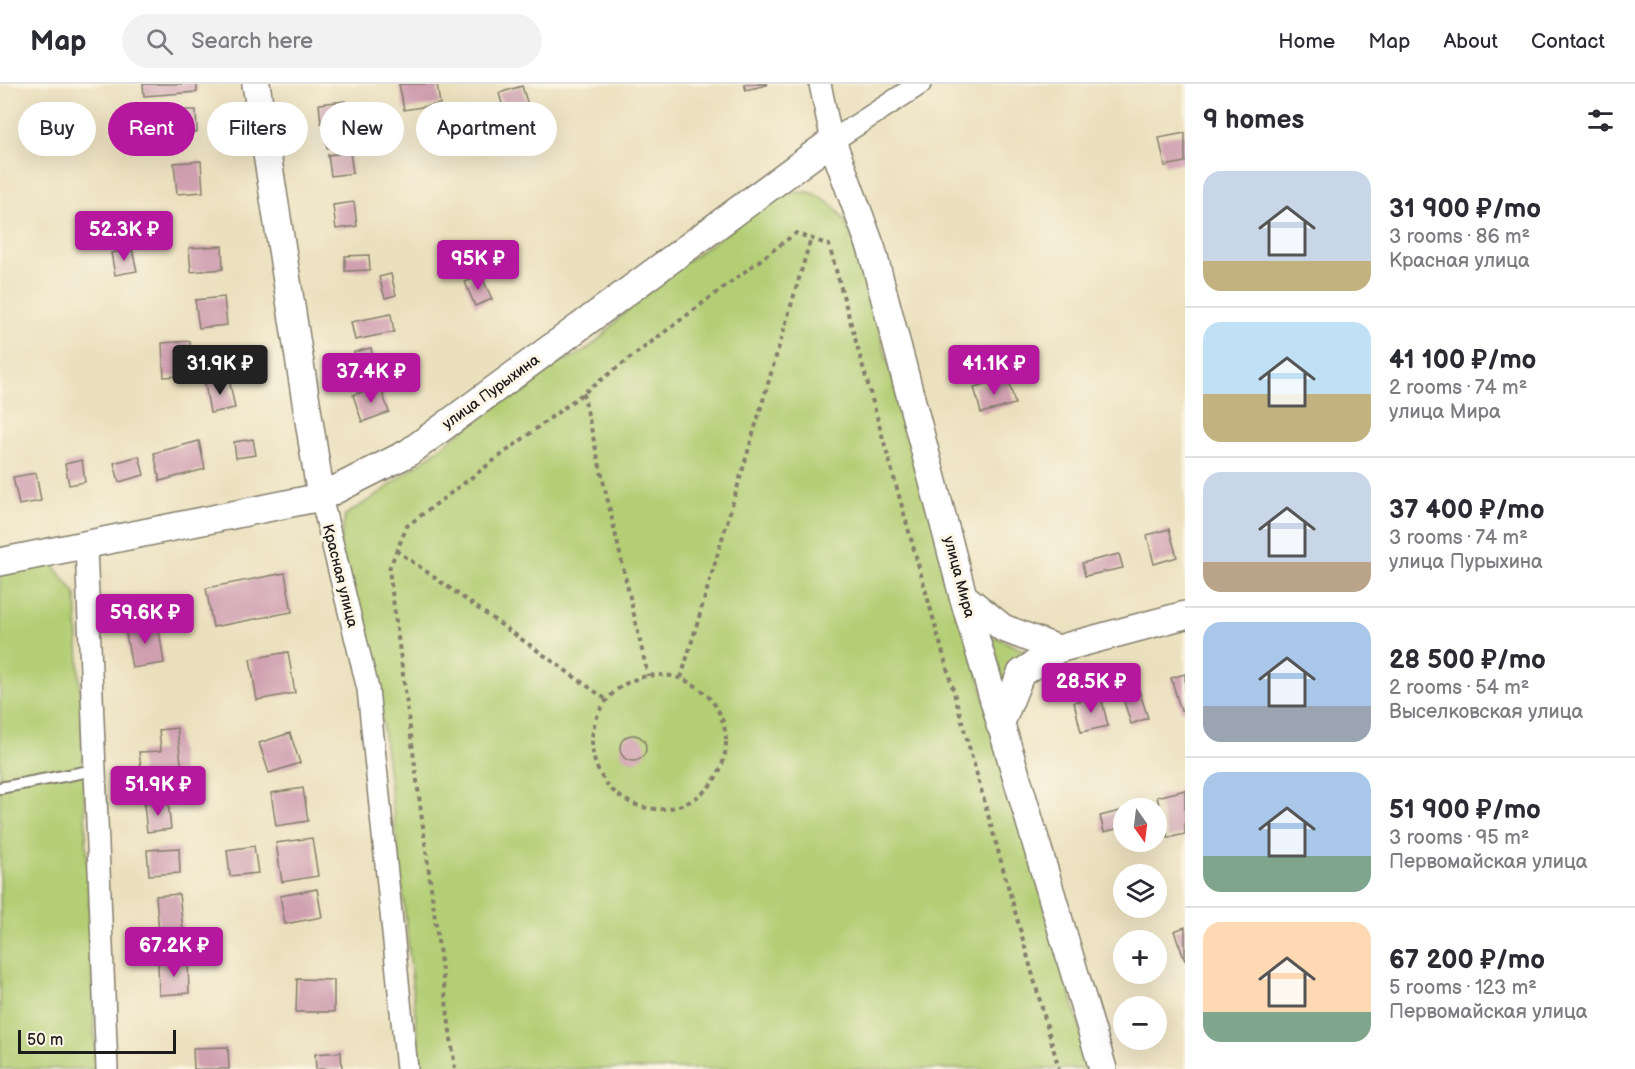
<!DOCTYPE html>
<meta charset="utf-8">
<style>
:root{--surface:#fff;--page:#f2f2f3;--text:#2b2b33;--muted:#7c7c81;--line:#e1e1e2;--accent:#b5179e}
body{margin:0;font-family:"Balsamiq Sans",sans-serif;background:var(--page);color:var(--text);height:100vh;display:flex;flex-direction:column;font-size:22px;white-space:nowrap}
*{box-sizing:border-box;margin:0}
p{font-size:20px;color:var(--muted)}
.icon{flex:none;width:33px;height:33px;fill:none;stroke:currentColor;stroke-width:2;stroke-linecap:round;stroke-linejoin:round}
.map{position:relative;flex:1;overflow:hidden}
.panel{display:flex;flex-direction:column;background:var(--surface);width:450px}
.panel>*{flex:none}
.guide{position:absolute;left:18px;top:18px;width:570px;height:54px;display:flex;gap:12px}
.needle{width:39px;rotate:166deg}
.controls{position:absolute;left:1113px;top:714px;display:grid;gap:12px}
.controls a{display:grid;place-items:center;width:54px;height:54px;border-radius:50%;background:var(--surface);box-shadow:0 6px 24px #0002;font-size:30px}
.scale{position:absolute;left:18px;bottom:15px;width:158px;box-sizing:border-box;padding-left:6px;border:3px solid #1c1c1c;border-top:0;font-size:16px;line-height:21px;white-space:nowrap;color:#1c1c1c;-webkit-text-stroke:4px #fcf5e5;paint-order:stroke}
.price{position:absolute;translate:-50% -51px;padding:0 14px;border-radius:6px;background:var(--accent);color:#fff;font-size:20px;line-height:39px;filter:drop-shadow(0 2px 3px #0008)}
.price::after{content:'';position:absolute;left:50%;top:36px;width:18px;height:14px;margin-left:-9px;background:inherit;clip-path:polygon(0 0,100% 0,50% 100%)}
.price.selected{background:#222;color:#fff}
ul{padding:0;list-style:none}
li{display:flex;align-items:center;gap:18px;height:150px;padding:0 18px}
li+li{border-top:2px solid var(--line)}
li span{display:grid;place-items:center;flex:none;width:168px;height:120px;border-radius:18px;color:#555}
li>.icon{margin-inline-start:auto}
span .icon{width:72px;height:72px;fill:#fffc;stroke-width:1}
li b{font-size:26px}
h2{display:flex;justify-content:space-between;align-items:center;height:72px;padding:0 18px;font-size:26px}
.chip{padding:0 21px;border-radius:27px;background:var(--surface);box-shadow:0 6px 24px #0002;font-size:21px;line-height:54px}
.chip.selected{background:var(--accent);color:#fff}
header{display:flex;align-items:center;gap:36px;box-sizing:border-box;height:84px;padding:0 30px;background:var(--surface);border-bottom:2px solid var(--line)}
header strong{font-size:28px}
nav{display:flex;gap:33px;margin-inline-start:auto;font-size:21px}
.search{width:420px;height:54px;background:var(--page);display:flex;align-items:center;gap:15px;box-sizing:border-box;padding:0 21px;border-radius:33px;color:var(--muted);font-size:22px}
main{display:flex;flex:1;min-height:0}
.map>svg:first-child{display:block}
.green{fill:#b3ce74;stroke:#687548;stroke-width:1.5}
.building{fill:#d0a0b1}
.lines{fill:none;stroke-linecap:round;stroke-linejoin:round}
.service-casing{stroke:#847e6c;stroke-width:14}
.minor-casing{stroke:#847e6c;stroke-width:24}
.tertiary-casing{stroke:#847e6c;stroke-width:30}
.path{stroke:#847e6c;stroke-width:4;stroke-dasharray:4.5 4.5;stroke-linecap:butt}
.service{stroke:#fff;stroke-width:10}
.minor{stroke:#fff;stroke-width:21}
.tertiary{stroke:#fff;stroke-width:27}
.labels{text-anchor:middle;dominant-baseline:central;stroke-width:6;stroke-linejoin:round;paint-order:stroke}
.street-label{font-size:15px;fill:#1c1c1c;stroke:#fcf5e5}
</style>
<header>
<strong>Map</strong>
<div class="search"><svg class="icon" aria-label="search" viewBox="0 0 24 24"><circle cx="10" cy="10" r="6"/><path d="M15 15l6 6"/></svg>Search here</div>
<nav><a>Home</a><a>Map</a><a>About</a><a>Contact</a></nav>
</header>
<main>
<div class="map">
<svg width="1185" height="985" viewBox="0 0 1185 985">
<rect width="100%" height="100%" fill="#fcf5e5"/>
<filter id="ink" filterUnits="userSpaceOnUse"><feTurbulence type="fractalNoise" baseFrequency=".0167" numOctaves="2"/><feDisplacementMap in="SourceGraphic" scale="12" xChannelSelector="R" yChannelSelector="G"/><feConvolveMatrix kernelMatrix="1 2 1 2 8 2 1 2 1" color-interpolation-filters="sRGB"/></filter>
<filter id="wash" filterUnits="userSpaceOnUse"><feTurbulence type="fractalNoise" baseFrequency=".008" numOctaves="4" result="noise"/><feDisplacementMap in="SourceGraphic" scale="24" xChannelSelector="R" yChannelSelector="G"/><feGaussianBlur stdDeviation="1.35" result="paint"/><feColorMatrix in="noise" values="0 0 0 0 0 0 0 0 0 0 0 0 0 0 0 0 0 1.4 0 .05"/><feComposite in="paint" operator="in"/></filter>
<g filter="url(#wash)">
<rect width="100%" height="100%" fill="#ebe0bd"/>
<g class="green">
<path d="M809,108C833,117 841,128 851,150L1092,985H421L402,799L378,603L340,462L345,431L376,412L550,281C597,269 602,248 634,220C674,184 727,149 771,117L788,109Z"/>
<polygon points="53,480 76,511 96,985 0,985 0,490"/>
<polygon points="989,550 1027,568 1003,597"/>
</g>
<g id="blocks">
<g class="building">
<polygon points="143,0 197,0 197,8 144,12"/>
<polygon points="399,0 437,0 440,20 404,26"/>
<polygon points="744,0 767,0 767,1 746,6"/>
<polygon points="522,2 532,34 508,41 499,9"/>
<polygon points="345,17 347,36 321,39 319,20"/>
<polygon points="171,26 196,26 197,48 171,49"/>
<polygon points="344,42 347,61 327,64 325,44"/>
<polygon points="1185,49 1185,78 1165,82 1159,54"/>
<polygon points="350,68 353,89 331,92 328,71"/>
<polygon points="201,77 203,108 177,110 174,79"/>
<polygon points="354,118 357,142 336,145 333,121"/>
<polygon points="222,162 223,185 191,188 189,164"/>
<polygon points="132,165 137,187 115,191 111,169"/>
<polygon points="369,171 370,186 345,187 345,172"/>
<polygon points="391,190 396,211 385,214 379,193"/>
<polygon points="481,191 492,215 475,222 465,198"/>
<polygon points="224,213 227,241 199,244 195,216"/>
<polygon points="391,230 394,248 355,256 351,238"/>
<polygon points="190,257 192,291 164,293 162,259"/>
<polygon points="371,264 377,295 360,298 354,268"/>
<polygon points="1008,294 1015,320 981,329 974,303"/>
<polygon points="229,295 235,324 210,329 205,299"/>
<polygon points="380,302 389,328 362,338 353,311"/>
<polygon points="253,355 256,371 236,374 234,358"/>
<polygon points="199,357 205,385 160,397 154,369"/>
<polygon points="139,372 144,391 119,398 114,379"/>
<polygon points="82,376 85,398 69,401 65,380"/>
<polygon points="36,389 41,417 19,421 13,393"/>
<polygon points="1169,445 1177,473 1154,480 1147,451"/>
<polygon points="1119,470 1123,484 1085,492 1082,479"/>
<polygon points="285,489 292,528 213,543 206,504"/>
<polygon points="158,539 164,579 132,584 125,544"/>
<polygon points="288,568 295,609 257,616 250,575"/>
<polygon points="1185,590 1185,626 1181,627 1171,594"/>
<polygon points="1139,606 1148,634 1131,640 1122,611"/>
<polygon points="1101,612 1108,642 1081,648 1074,618"/>
<polygon points="177,644 182,687 142,692 139,668 161,667 159,646"/>
<polygon points="290,649 300,679 269,689 259,659"/>
<circle cx="633" cy="664" r="13"/>
<polygon points="303,704 308,737 276,742 271,709"/>
<polygon points="1185,706 1185,750 1168,754 1157,713"/>
<polygon points="168,718 171,745 147,748 144,721"/>
<polygon points="1124,726 1124,743 1104,748 1100,732"/>
<polygon points="312,754 318,792 282,798 276,759"/>
<polygon points="254,762 258,789 230,792 227,766"/>
<polygon points="179,764 180,789 149,791 147,766"/>
<polygon points="317,805 322,833 285,840 280,812"/>
<polygon points="179,810 183,845 159,848 156,812"/>
<polygon points="1185,843 1185,877 1174,847"/>
<polygon points="188,877 189,909 159,911 158,879"/>
<polygon points="297,895 334,896 334,928 296,928"/>
<polygon points="228,963 229,985 194,985 193,964"/>
<polygon points="341,968 342,985 316,985 315,970"/>
</g>
</g>
</g>
<g filter="url(#ink)">
<use href="#blocks" fill-opacity="0" stroke="#847e6c" stroke-width="1.5"/>
<g class="lines">
<g class="service-casing">
<polyline id="service" points="0,704 95,686"/>
</g>
<g class="minor-casing">
<g id="minor">
<polyline points="820,0 832,57 920,0"/>
<polyline points="321,413 368,605 407,985"/>
<polyline points="86,462 107,985"/>
</g>
</g>
<g class="tertiary-casing">
<g id="tertiary">
<polyline points="256,0 321,413"/>
<polyline points="0,478 321,413 408,369 832,57 872,166 963,512 1103,985"/>
<polyline points="963,512 1003,544 1058,565 1185,531"/>
<polyline points="1000,641 1021,589 1058,565"/>
</g>
</g>
<g class="path">
<polyline points="583,309 648,592"/>
<polyline points="396,466 607,616"/>
<circle cx="659" cy="658" r="67"/>
<polyline points="681,594 811,154"/>
<polyline points="455,985 389,485 407,442 796,149 829,161 1059,985"/>
</g>
<use href="#service" class="service"/>
<use href="#minor" class="minor"/>
<use href="#tertiary" class="tertiary"/>
</g>
</g>
<g class="labels">
<g class="street-label">
<text transform="translate(491 308) rotate(-36)">улица Пурыхина</text>
<text transform="translate(340 492) rotate(76)">Красная улица</text>
<text transform="translate(959 493) rotate(75)">улица Мира</text>
</g>
</g>
</svg>
<div class="controls">
<a><svg class="needle" viewBox="-14 -14 28 28"><path d="M0-13l5 13h-10z" fill="#e53935"/><path d="M0 13l5-13h-10z" fill="#7c7c81"/></svg></a>
<a><svg class="icon" aria-label="layers" viewBox="0 0 24 24"><path d="M12 4l9 5-9 5-9-5zM3 14l9 5 9-5"/></svg></a>
<a>+</a>
<a>−</a>
</div>
<div class="scale">50 m</div>
<b class="price" style="left:124px;top:178px">52.3K ₽</b>
<b class="price" style="left:478px;top:207px">95K ₽</b>
<b class="price selected" style="left:220px;top:312px">31.9K ₽</b>
<b class="price" style="left:994px;top:312px">41.1K ₽</b>
<b class="price" style="left:371px;top:320px">37.4K ₽</b>
<b class="price" style="left:145px;top:561px">59.6K ₽</b>
<b class="price" style="left:1091px;top:630px">28.5K ₽</b>
<b class="price" style="left:158px;top:733px">51.9K ₽</b>
<b class="price" style="left:174px;top:894px">67.2K ₽</b>
<div class="guide">
<a class="chip">Buy</a>
<a class="chip selected">Rent</a>
<a class="chip">Filters</a>
<a class="chip">New</a>
<a class="chip">Apartment</a>
</div>
</div>
<section class="panel">
<h2>9 homes<svg class="icon" aria-label="filters" viewBox="0 0 24 24"><path d="M4 7h16M4 17h16"/><circle cx="9" cy="7" r="2"/><circle cx="15" cy="17" r="2"/></svg></h2>
<ul>
<li><span style="background:linear-gradient(#c9d6e8 75%,#c2b280 0)"><svg class="icon" aria-label="home" viewBox="0 0 24 24"><path d="M3 11l9-7 9 7M6 9v11h12V9"/></svg></span><div><b>31 900 ₽/mo</b><p>3 rooms · 86 m²</p><p>Красная улица</p></div></li>
<li><span style="background:linear-gradient(#bfe0f5 60%,#c2b280 0)"><svg class="icon" aria-label="home" viewBox="0 0 24 24"><path d="M3 11l9-7 9 7M6 9v11h12V9"/></svg></span><div><b>41 100 ₽/mo</b><p>2 rooms · 74 m²</p><p>улица Мира</p></div></li>
<li><span style="background:linear-gradient(#c9d6e8 75%,#b9a48a 0)"><svg class="icon" aria-label="home" viewBox="0 0 24 24"><path d="M3 11l9-7 9 7M6 9v11h12V9"/></svg></span><div><b>37 400 ₽/mo</b><p>3 rooms · 74 m²</p><p>улица Пурыхина</p></div></li>
<li><span style="background:linear-gradient(#a9c7e8 70%,#9aa5b1 0)"><svg class="icon" aria-label="home" viewBox="0 0 24 24"><path d="M3 11l9-7 9 7M6 9v11h12V9"/></svg></span><div><b>28 500 ₽/mo</b><p>2 rooms · 54 m²</p><p>Выселковская улица</p></div></li>
<li><span style="background:linear-gradient(#a9c7e8 70%,#7fa58c 0)"><svg class="icon" aria-label="home" viewBox="0 0 24 24"><path d="M3 11l9-7 9 7M6 9v11h12V9"/></svg></span><div><b>51 900 ₽/mo</b><p>3 rooms · 95 m²</p><p>Первомайская улица</p></div></li>
<li><span style="background:linear-gradient(#ffd9b3 75%,#7fa58c 0)"><svg class="icon" aria-label="home" viewBox="0 0 24 24"><path d="M3 11l9-7 9 7M6 9v11h12V9"/></svg></span><div><b>67 200 ₽/mo</b><p>5 rooms · 123 m²</p><p>Первомайская улица</p></div></li>
</ul>
</section>
</main>
